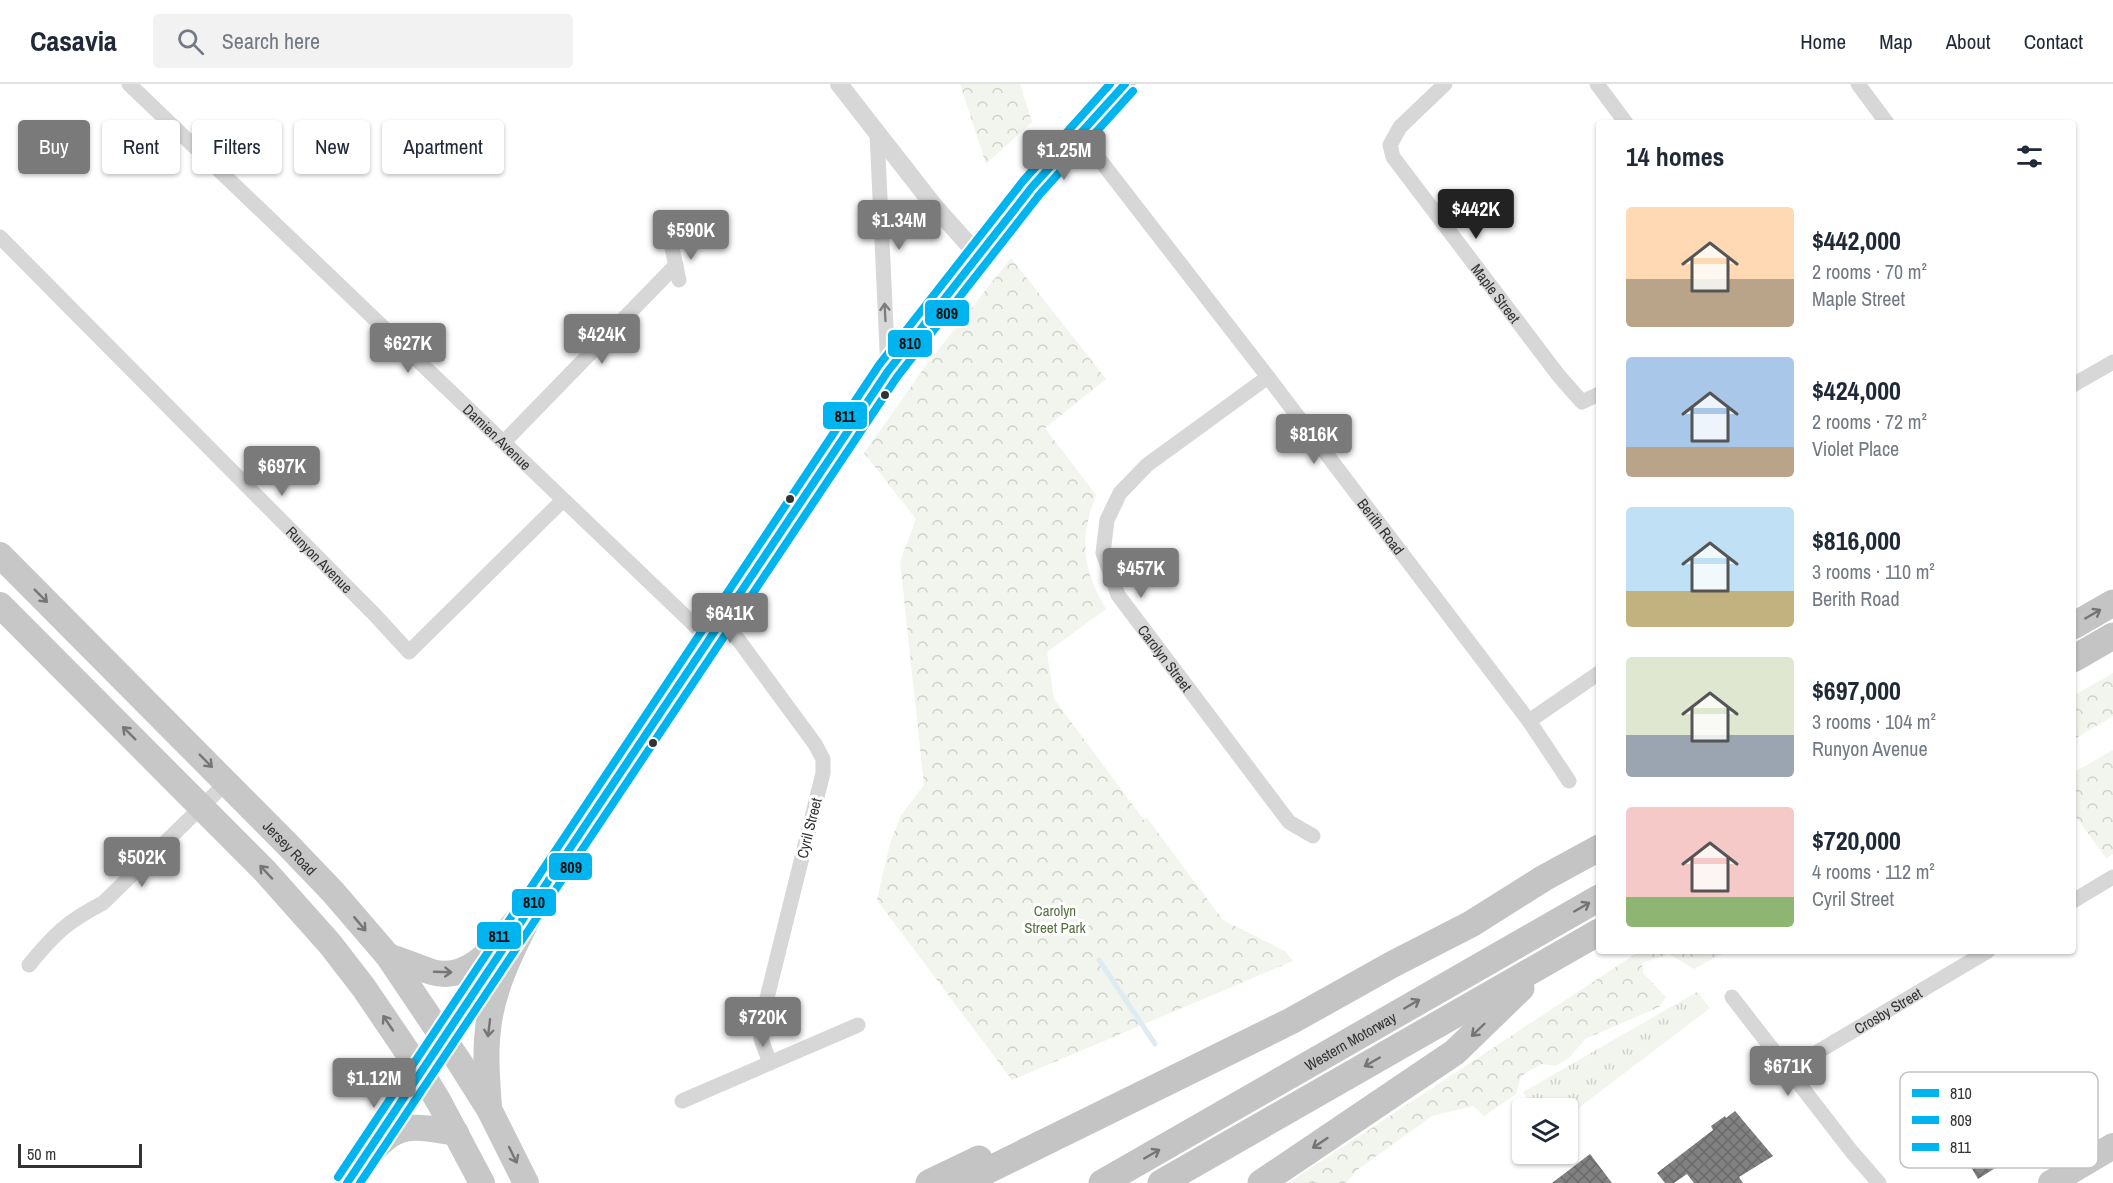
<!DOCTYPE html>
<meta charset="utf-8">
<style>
:root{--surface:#fff;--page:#f2f2f3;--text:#1f2937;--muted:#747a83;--line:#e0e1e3;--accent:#7a7a7a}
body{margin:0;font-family:"Archivo Narrow",sans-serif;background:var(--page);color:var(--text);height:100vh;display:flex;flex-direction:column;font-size:22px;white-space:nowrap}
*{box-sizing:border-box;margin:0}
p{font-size:20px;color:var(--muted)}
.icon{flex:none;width:33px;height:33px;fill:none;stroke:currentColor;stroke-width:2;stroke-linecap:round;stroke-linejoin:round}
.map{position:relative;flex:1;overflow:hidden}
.side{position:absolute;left:1596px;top:36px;width:480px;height:834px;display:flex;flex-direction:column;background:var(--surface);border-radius:6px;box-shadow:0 2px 4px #0004}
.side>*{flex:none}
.guide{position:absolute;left:18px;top:36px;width:570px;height:54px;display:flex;gap:12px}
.buttons{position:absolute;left:1512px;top:1014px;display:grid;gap:12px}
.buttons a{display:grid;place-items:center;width:66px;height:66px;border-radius:6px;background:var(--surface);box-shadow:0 2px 4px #0004;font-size:30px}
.scale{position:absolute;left:18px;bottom:15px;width:124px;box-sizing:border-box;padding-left:6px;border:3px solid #333;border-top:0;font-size:16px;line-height:21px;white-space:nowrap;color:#333;-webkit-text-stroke:4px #fff;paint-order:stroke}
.price{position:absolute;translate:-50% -51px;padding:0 14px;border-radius:6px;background:var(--accent);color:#fff;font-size:20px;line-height:39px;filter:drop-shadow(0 2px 3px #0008)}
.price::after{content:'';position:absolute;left:50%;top:36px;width:18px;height:14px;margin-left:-9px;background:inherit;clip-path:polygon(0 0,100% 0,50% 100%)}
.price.current{background:#222;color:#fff}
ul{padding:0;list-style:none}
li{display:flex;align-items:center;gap:18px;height:150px;padding:0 30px}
li span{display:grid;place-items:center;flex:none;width:168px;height:120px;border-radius:6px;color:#555}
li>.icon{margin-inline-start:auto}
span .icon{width:72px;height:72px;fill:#fffc;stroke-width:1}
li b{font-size:26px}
h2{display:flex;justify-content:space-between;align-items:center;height:72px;padding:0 30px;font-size:26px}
.tag{padding:0 21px;border-radius:6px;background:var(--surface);box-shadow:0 2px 4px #0004;font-size:21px;line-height:54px}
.tag.current{background:var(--accent);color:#fff}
header{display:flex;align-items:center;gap:36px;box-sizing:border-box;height:84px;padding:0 30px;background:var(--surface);border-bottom:2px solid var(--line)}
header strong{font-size:28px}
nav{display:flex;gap:33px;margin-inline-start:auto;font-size:21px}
.search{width:420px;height:54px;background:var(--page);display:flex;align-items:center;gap:15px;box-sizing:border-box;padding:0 21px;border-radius:6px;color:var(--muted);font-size:22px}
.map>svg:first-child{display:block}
.grass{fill:url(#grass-tufts)}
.forest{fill:url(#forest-crowns)}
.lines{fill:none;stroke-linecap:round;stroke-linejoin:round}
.stream{stroke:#ddebf3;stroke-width:5}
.building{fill:url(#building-cross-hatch)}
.minor{stroke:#d7d7d7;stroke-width:15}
.tertiary{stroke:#d7d7d7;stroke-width:18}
.secondary{stroke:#d0d0d0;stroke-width:21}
.trunk{stroke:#c7c7c7;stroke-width:26}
.motorway{stroke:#c4c4c4;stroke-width:27}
.bus-1-casing{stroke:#fff;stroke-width:12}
.bus-2-casing{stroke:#fff;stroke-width:12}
.bus-3-casing{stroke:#fff;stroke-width:12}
.bus-1{stroke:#00b5ef;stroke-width:8}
.bus-2{stroke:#00b5ef;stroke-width:8}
.bus-3{stroke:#00b5ef;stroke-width:8}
.oneway{stroke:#7d7d7d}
.oneway2{stroke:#767676}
.oneway3{stroke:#747474}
.bus-dot{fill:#333;stroke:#fff;stroke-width:2}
.labels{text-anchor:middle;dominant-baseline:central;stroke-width:6;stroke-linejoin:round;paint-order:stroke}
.street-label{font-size:15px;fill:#333;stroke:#fff}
.park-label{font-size:15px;fill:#56703f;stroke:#fff}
.key{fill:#fff;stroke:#c2c2c2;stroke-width:1.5}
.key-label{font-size:16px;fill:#333}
.line-badge{stroke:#fff;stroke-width:2}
.pale-badge-label{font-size:16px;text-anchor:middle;font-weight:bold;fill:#111}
</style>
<header>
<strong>Casavia</strong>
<div class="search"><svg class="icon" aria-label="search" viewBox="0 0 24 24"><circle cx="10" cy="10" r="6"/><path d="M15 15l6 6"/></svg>Search here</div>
<nav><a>Home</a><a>Map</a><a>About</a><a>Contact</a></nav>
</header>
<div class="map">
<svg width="2113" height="1099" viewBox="0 0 2113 1099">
<defs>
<pattern id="grass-tufts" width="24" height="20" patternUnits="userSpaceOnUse" patternTransform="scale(1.5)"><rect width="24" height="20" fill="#f1f5ed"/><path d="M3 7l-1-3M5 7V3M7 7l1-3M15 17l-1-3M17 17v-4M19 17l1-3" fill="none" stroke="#cfd2cc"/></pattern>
<pattern id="forest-crowns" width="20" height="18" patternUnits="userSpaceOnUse" patternTransform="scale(1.5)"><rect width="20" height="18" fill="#f1f5ed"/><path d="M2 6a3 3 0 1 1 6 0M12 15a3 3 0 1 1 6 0" fill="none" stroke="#cfd2cc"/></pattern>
<pattern id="building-cross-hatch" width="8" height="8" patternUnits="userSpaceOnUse" patternTransform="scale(1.5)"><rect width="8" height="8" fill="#818181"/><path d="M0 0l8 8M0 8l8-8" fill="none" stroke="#6a6a6a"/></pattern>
</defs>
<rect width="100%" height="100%" fill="#fff"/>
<polygon class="grass" points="1697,908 1710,924 1568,1032 1568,1024 1534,1024 1523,1008"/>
<g class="forest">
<polygon points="960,0 1020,0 1032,38 986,80"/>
<path d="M1011,174L1106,295L1045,344L1096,411C1079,455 1082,485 1106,525L1047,568L1054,615L1144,736L1147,734L1223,836L1285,867L1293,877L1012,996L877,816L890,759L901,731L924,701L900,478L916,435L864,369L927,280Z"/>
<polygon points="2113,589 2113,632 2073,656 2073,612"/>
<polygon points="2113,666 2113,770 2106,774 2073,729 2073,689"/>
<polygon points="1640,867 1727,867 1694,885 1669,870 1642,879 1643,889 1666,913 1659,923 1585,955 1570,973 1556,982 1542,980 1521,992 1516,1010 1484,1032 1473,1022 1432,1032 1357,1086 1346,1099 1288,1099"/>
</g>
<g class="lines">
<polyline class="stream" points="1099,876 1155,960"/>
</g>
<g class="building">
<polygon points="1962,1025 1965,1029 1970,1027 1975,1029 1985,1045 1980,1048 2000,1081 1978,1095 1958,1061 1932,1076 1918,1053 1929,1047 1928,1045"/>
<polygon points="1735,1027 1773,1072 1739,1093 1743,1099 1694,1099 1687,1090 1674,1099 1665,1099 1657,1089 1713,1046 1711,1042 1725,1032 1726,1034"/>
<polygon points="1590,1070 1612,1099 1552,1099"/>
</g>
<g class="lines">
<g class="minor">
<path id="s1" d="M129,0L709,555"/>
<path id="s2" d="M1445,0L1400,43L1390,61L1393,73L1559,292L1582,318L1599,310"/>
<polyline points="1597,0 1626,39"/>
<polyline points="1858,0 1887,39"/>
<polyline points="877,49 888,287"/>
<path id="s3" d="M1079,49L1268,293L1529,637L1569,697"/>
<path id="s4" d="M0,153L375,531L409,568L563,416"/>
<polyline points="672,164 679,196"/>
<path id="s5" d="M1268,293L1147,381L1120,409L1107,436L1103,469L1118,511L1289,738L1313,752"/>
<polyline points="2073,301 2113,278"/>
<polyline points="504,358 676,181"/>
<polyline points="723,535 815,660 823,675 823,689 761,938 761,955 770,979"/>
<polyline points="1529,637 1599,589"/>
<polyline points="2073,817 2113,793"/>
<path d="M29,881C54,850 68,837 103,819L227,698"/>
<polyline points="1732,913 1852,1068 1879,1099"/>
<path id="s6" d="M1787,986L1988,867"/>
<polyline points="682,1017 858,941"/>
</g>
<g class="tertiary">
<polyline points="839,0 935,123 977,170"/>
<polyline points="347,1099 421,988"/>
</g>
<g class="secondary">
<polyline points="529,825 888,287 977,170 1079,49 1125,0"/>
<polyline points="421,988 505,861"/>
</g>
<g class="trunk">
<path id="s7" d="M0,471L286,759L333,808L388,872L460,979L489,1025L526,1099"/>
<polyline points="0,521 265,787 330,860 364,904 421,988 439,1018 482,1099"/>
<path d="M388,872C403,877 417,883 432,888C471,899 497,859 519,834"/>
<path d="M489,1023C487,997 485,970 488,945C493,897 519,854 539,812"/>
<path d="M358,1083C396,1040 399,1039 456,1049"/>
<polyline points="2051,1099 2113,1062"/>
</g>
<g class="motorway">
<polyline points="2073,542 2113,519"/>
<polyline points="2073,575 2113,552"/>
<polyline points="929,1099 979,1075"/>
<polyline points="962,1099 1291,937 1393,880 1471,840 1544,794 1599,764"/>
<path id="s8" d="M1102,1099L1599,814"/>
<polyline points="1161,1099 1599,848"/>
<polyline points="1261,1099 1455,968 1521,904"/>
</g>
<g class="bus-1-casing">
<polyline id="bus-1" points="347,1099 888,287 1032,103 1125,0"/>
</g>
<g class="bus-2-casing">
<polyline id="bus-2" points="360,1099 897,293 1040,110 1133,7"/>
</g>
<g class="bus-3-casing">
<polyline id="bus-3" points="338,1093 879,281 1023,97 1110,0"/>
</g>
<use href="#bus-1" class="bus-1"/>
<use href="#bus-2" class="bus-2"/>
<use href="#bus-3" class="bus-3"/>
</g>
<defs><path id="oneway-shaft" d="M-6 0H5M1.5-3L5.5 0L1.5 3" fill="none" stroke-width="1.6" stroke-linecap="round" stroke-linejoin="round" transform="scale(1.5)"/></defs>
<use class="oneway" href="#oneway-shaft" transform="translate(885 228) rotate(-93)"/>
<g class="oneway2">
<use href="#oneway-shaft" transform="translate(41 512) rotate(45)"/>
<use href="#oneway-shaft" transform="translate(129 649) rotate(-135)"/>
<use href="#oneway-shaft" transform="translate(206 677) rotate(45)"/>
<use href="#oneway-shaft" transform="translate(266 788) rotate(-133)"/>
<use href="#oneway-shaft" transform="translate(360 840) rotate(50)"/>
<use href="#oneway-shaft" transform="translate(443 888) rotate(2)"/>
<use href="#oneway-shaft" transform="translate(388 939) rotate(-124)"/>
<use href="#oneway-shaft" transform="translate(489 944) rotate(97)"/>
<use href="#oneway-shaft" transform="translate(513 1071) rotate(64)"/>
</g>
<g class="oneway3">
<use href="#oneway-shaft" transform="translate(2093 530) rotate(-30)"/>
<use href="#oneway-shaft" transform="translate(1582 823) rotate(-30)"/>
<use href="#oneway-shaft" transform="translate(1412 920) rotate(-30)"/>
<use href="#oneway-shaft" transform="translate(1478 946) rotate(136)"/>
<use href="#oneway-shaft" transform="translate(1372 978) rotate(150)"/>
<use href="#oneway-shaft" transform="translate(1320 1059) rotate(146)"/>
<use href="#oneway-shaft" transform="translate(1152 1070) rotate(-30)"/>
</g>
<g class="bus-dot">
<circle cx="885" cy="311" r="5"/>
<circle cx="790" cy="415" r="5"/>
<circle cx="653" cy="659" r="5"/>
</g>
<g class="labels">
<g class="street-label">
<text stroke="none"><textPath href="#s2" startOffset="266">Maple Street</textPath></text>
<text stroke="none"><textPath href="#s1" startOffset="510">Damien Avenue</textPath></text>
<text stroke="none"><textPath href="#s3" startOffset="496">Berith Road</textPath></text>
<text stroke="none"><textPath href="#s4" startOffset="454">Runyon Avenue</textPath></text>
<text stroke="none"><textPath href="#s5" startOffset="375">Carolyn Street</textPath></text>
<text transform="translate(809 744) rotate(-76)">Cyril Street</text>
<text stroke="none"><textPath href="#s7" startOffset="412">Jersey Road</textPath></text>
<text stroke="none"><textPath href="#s6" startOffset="117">Crosby Street</textPath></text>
<text stroke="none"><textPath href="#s8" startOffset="286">Western Motorway</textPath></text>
</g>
<g class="park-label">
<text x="1055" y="826">Carolyn<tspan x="1055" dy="17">Street Park</tspan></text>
</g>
</g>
<rect x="1900" y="988" width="198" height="96" rx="9" class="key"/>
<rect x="1912" y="1005" width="27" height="8" fill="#00b5ef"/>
<rect x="1912" y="1032" width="27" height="8" fill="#00b5ef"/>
<rect x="1912" y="1059" width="27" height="8" fill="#00b5ef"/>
<g class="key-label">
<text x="1950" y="1015">810</text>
<text x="1950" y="1042">809</text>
<text x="1950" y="1069">811</text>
</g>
<g class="line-badge">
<rect x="924" y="215" width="46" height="28" rx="6" fill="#00b5ef"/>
<rect x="887" y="245" width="46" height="29" rx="6" fill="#00b5ef"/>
<rect x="822" y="317" width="46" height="29" rx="6" fill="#00b5ef"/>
<rect x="548" y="768" width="45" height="29" rx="6" fill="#00b5ef"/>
<rect x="511" y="804" width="46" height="29" rx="6" fill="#00b5ef"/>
<rect x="476" y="837" width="46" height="29" rx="6" fill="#00b5ef"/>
</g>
<g class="pale-badge-label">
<text x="947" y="235">809</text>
<text x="910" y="265">810</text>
<text x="845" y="338">811</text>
<text x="571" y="789">809</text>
<text x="534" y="824">810</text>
<text x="499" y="858">811</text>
</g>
</svg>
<div class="buttons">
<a><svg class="icon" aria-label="layers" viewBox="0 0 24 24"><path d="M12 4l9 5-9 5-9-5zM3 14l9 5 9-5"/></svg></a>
</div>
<div class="scale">50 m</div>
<b class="price" style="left:1064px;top:97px">$1.25M</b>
<b class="price current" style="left:1476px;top:156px">$442K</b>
<b class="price" style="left:899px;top:167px">$1.34M</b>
<b class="price" style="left:691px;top:177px">$590K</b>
<b class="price" style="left:602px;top:281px">$424K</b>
<b class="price" style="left:408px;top:290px">$627K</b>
<b class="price" style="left:1314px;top:381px">$816K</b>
<b class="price" style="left:282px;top:413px">$697K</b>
<b class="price" style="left:1141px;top:515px">$457K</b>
<b class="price" style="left:730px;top:560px">$641K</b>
<b class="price" style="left:142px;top:804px">$502K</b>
<b class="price" style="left:763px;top:964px">$720K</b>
<b class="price" style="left:1788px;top:1013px">$671K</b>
<b class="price" style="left:374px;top:1025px">$1.12M</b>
<div class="guide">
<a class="tag current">Buy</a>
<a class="tag">Rent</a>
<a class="tag">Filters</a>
<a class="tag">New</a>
<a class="tag">Apartment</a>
</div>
<section class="side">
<h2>14 homes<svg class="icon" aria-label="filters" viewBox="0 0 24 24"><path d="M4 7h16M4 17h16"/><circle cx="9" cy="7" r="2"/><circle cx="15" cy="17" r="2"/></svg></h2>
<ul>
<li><span style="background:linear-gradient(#ffd9b3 60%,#b9a48a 0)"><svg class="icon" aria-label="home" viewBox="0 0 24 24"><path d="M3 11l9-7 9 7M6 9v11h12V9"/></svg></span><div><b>$442,000</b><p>2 rooms · 70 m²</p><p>Maple Street</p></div></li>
<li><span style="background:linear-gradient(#a9c7e8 75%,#b9a48a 0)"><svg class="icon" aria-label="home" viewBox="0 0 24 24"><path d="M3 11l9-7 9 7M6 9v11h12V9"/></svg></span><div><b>$424,000</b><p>2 rooms · 72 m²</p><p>Violet Place</p></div></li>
<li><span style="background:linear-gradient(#bfe0f5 70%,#c2b280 0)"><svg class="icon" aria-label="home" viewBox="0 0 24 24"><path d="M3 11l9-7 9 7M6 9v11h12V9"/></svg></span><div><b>$816,000</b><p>3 rooms · 110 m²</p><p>Berith Road</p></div></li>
<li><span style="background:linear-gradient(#dfe7d0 65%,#9aa5b1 0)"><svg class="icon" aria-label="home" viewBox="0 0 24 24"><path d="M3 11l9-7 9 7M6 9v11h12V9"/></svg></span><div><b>$697,000</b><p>3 rooms · 104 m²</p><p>Runyon Avenue</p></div></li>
<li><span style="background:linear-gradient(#f6c9c9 75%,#8fb573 0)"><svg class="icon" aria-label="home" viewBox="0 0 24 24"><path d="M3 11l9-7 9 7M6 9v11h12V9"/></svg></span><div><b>$720,000</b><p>4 rooms · 112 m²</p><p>Cyril Street</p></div></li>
</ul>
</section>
</div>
